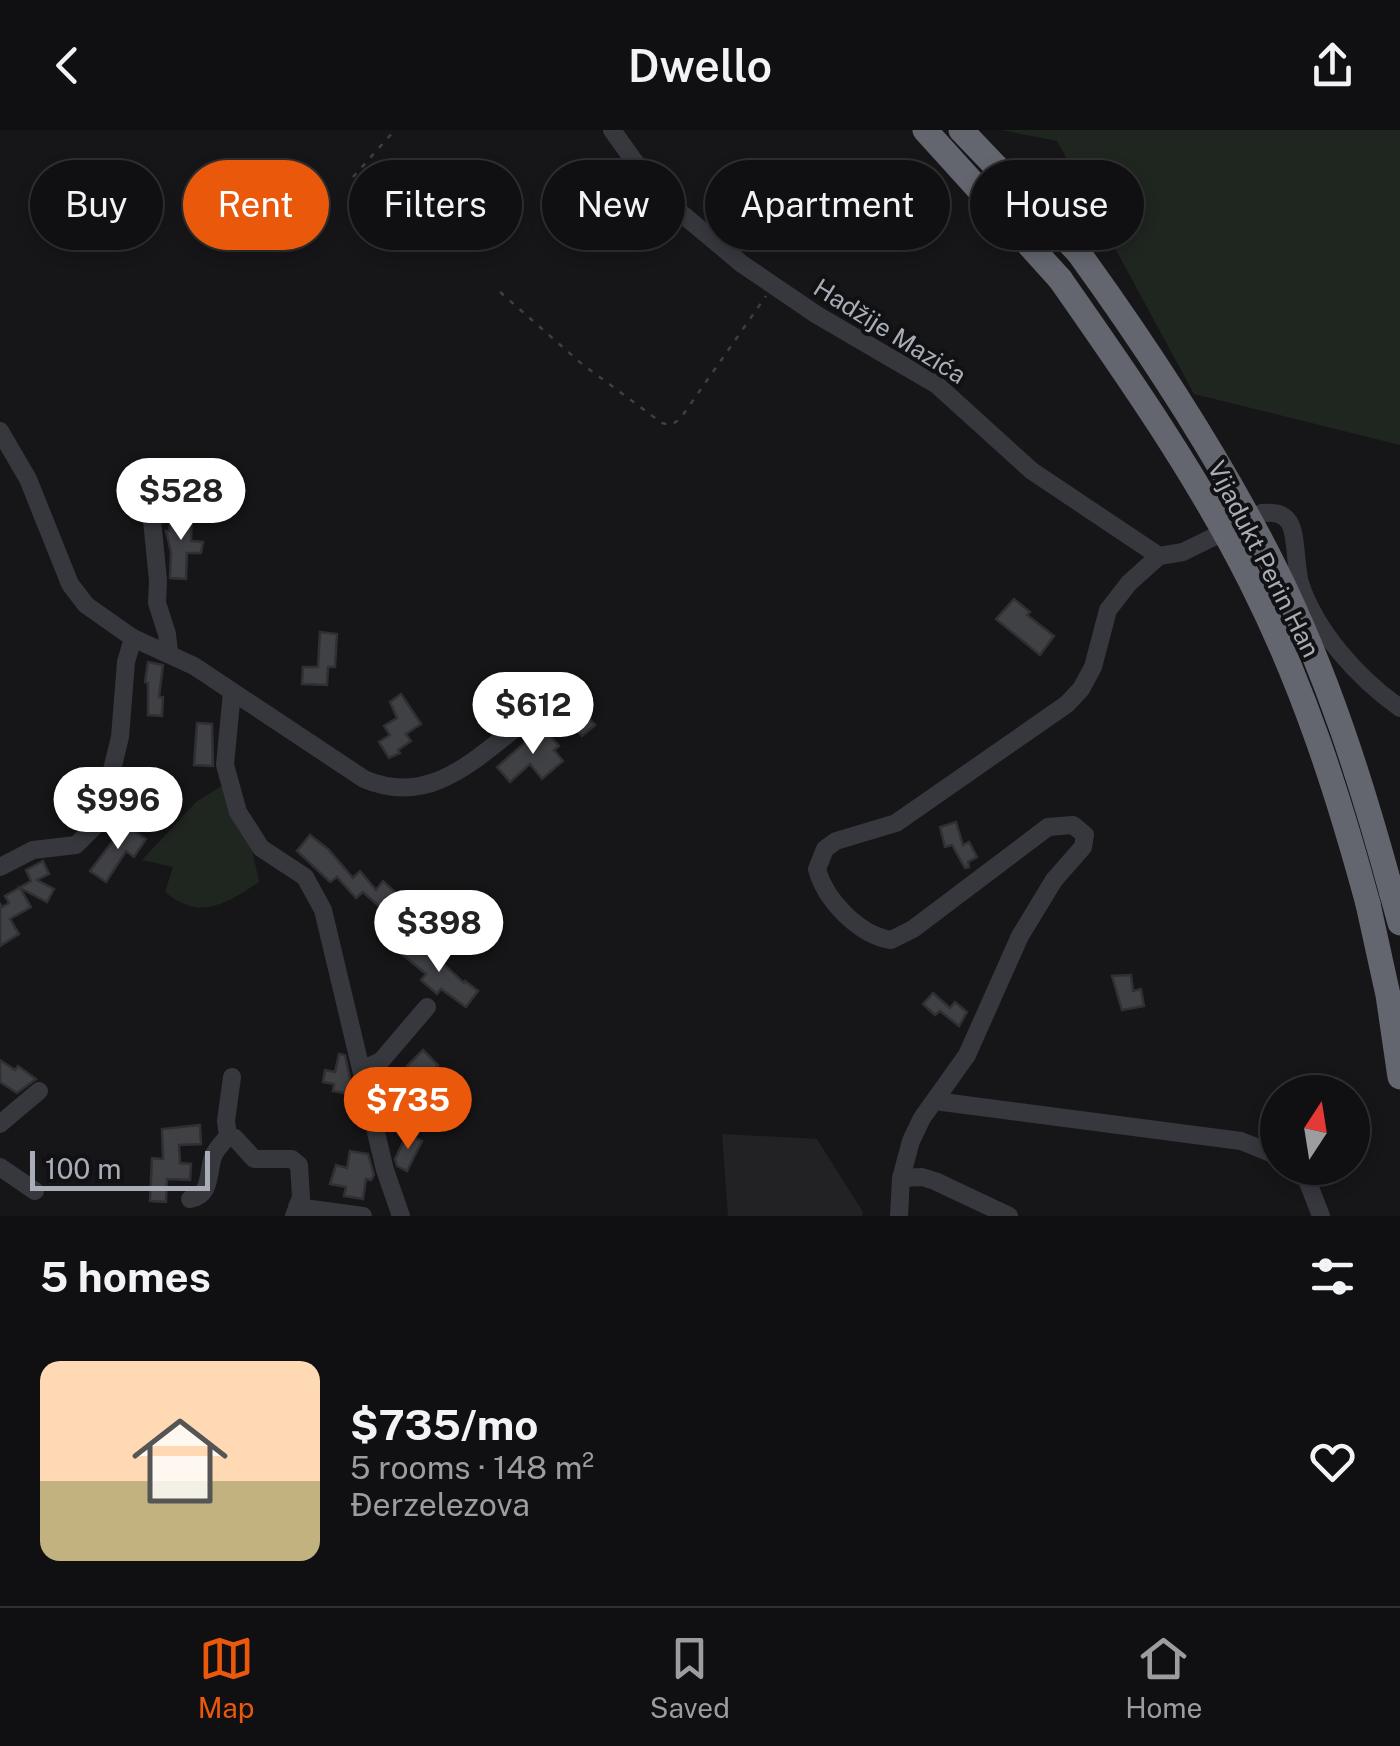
<!DOCTYPE html>
<meta charset="utf-8">
<style>
:root{--surface:#101012;--page:#1e1e20;--text:#f1f3f6;--muted:#9c9d9f;--line:#303032;--accent:#ea580c}
body{margin:0;font-family:"Public Sans",sans-serif;background:var(--page);color:var(--text);height:100vh;display:flex;flex-direction:column;font-size:38px;white-space:nowrap}
*{box-sizing:border-box;margin:0}
p{font-size:32px;color:var(--muted)}
.icon{flex:none;width:55px;height:55px;fill:none;stroke:currentColor;stroke-width:2;stroke-linecap:round;stroke-linejoin:round}
.map{position:relative;height:1086px;overflow:hidden}
.sheet{display:flex;flex-direction:column;background:var(--surface);flex:1}
.sheet>*{flex:none}
.banner{position:absolute;left:30px;top:30px;width:1340px;height:90px;display:flex;gap:20px}
.needle{width:65px;rotate:12deg}
.controls{position:absolute;left:1260px;top:945px;display:grid;gap:20px}
.controls a{display:grid;place-items:center;width:110px;height:110px;border-radius:50%;background:var(--surface);box-shadow:0 5px 15px #0003,0 0 0 2px var(--line);font-size:50px}
.scale{position:absolute;left:30px;bottom:25px;width:180px;box-sizing:border-box;padding-left:10px;border:5px solid #a8adb8;border-top:0;font-size:28px;line-height:35px;white-space:nowrap;color:#a8adb8;-webkit-text-stroke:8px #111113;paint-order:stroke}
.price{position:absolute;translate:-50% -85px;padding:0 22px;border-radius:35px;background:#fff;color:#222;font-size:32px;line-height:65px;filter:drop-shadow(0 2px 5px #0008)}
.price::after{content:'';position:absolute;left:50%;top:60px;width:30px;height:22px;margin-left:-15px;background:inherit;clip-path:polygon(0 0,100% 0,50% 100%)}
.price.current{background:var(--accent);color:#fff}
ul{padding:0;list-style:none}
li{display:flex;align-items:center;gap:30px;height:250px;padding:0 40px}
li span{display:grid;place-items:center;flex:none;width:280px;height:200px;border-radius:20px;color:#555}
li>.icon{margin-inline-start:auto}
span .icon{width:120px;height:120px;fill:#fffc;stroke-width:1}
li b{font-size:42px}
h2{display:flex;justify-content:space-between;align-items:center;height:120px;padding:0 40px;font-size:42px}
.chip{padding:0 35px;border-radius:45px;background:var(--surface);box-shadow:0 5px 15px #0003,0 0 0 2px var(--line);font-size:35px;line-height:90px}
.chip.current{background:var(--accent);color:#fff}
header{display:flex;justify-content:space-between;align-items:center;height:130px;padding:0 40px;background:var(--surface);font-size:45px;font-weight:600}
.tab-bar{display:flex;justify-content:space-around;align-items:center;height:140px;border-top:2px solid var(--line);background:var(--surface);font-size:28px;color:var(--muted)}
.tab-bar a{display:grid;justify-items:center;gap:5px}
.tab-bar .current{color:var(--accent)}
.map>svg:first-child{display:block}
.built{fill:#222225}
.green{fill:#1e261f}
.building{fill:#404145;stroke:#303034;stroke-width:2.5}
.lines{fill:none;stroke-linecap:round;stroke-linejoin:round}
.path{stroke:#3d3f44;stroke-width:2.5;stroke-dasharray:5 8;stroke-linecap:butt}
.minor{stroke:#37383d;stroke-width:18}
.highway{stroke:#63666e;stroke-width:25}
.highway-bridge{stroke:#63666e;stroke-width:25}
.labels{text-anchor:middle;dominant-baseline:central;stroke-width:8;stroke-linejoin:round;paint-order:stroke}
.street-label{font-size:25px;fill:#a8adb8;stroke:#111113}
</style>
<header><svg class="icon" aria-label="back" viewBox="0 0 24 24"><path d="M15 5l-7 7 7 7"/></svg>Dwello<svg class="icon" aria-label="share" viewBox="0 0 24 24"><path d="M12 15V3M7 8l5-5 5 5M5 13v7h14v-7"/></svg></header>
<div class="map">
<svg width="1400" height="1086" viewBox="0 0 1400 1086">
<rect width="100%" height="100%" fill="#161618"/>
<polygon class="built" points="722,1004 817,1009 863,1082 862,1086 728,1086"/>
<g class="green">
<polygon points="1001,0 1400,0 1400,315 1194,264 1057,11"/>
<path d="M225,654L251,714L259,752C226,774 200,791 165,762L173,737L142,730L196,672Z"/>
</g>
<g class="building">
<polygon points="171,380 192,382 191,411 203,412 201,423 187,423 186,449 170,448 171,422 166,401 169,401"/>
<polygon points="1014,469 1030,482 1027,485 1054,506 1040,525 996,489"/>
<polygon points="320,502 337,504 335,537 328,537 327,555 302,554 303,537 318,537"/>
<polygon points="148,532 163,535 159,567 163,567 162,586 148,585 148,553 145,552"/>
<polygon points="401,564 421,594 406,604 411,611 398,620 400,623 389,628 379,612 390,605 384,596 397,588 390,572"/>
<polygon points="569,564 595,595 582,606 556,575"/>
<polygon points="197,593 212,594 213,636 194,635"/>
<polygon points="543,597 559,616 554,620 563,631 542,649 530,634 510,652 497,637"/>
<polygon points="956,692 963,715 969,712 977,727 968,732 969,737 965,738 952,715 945,717 940,697"/>
<polygon points="125,695 146,709 134,727 126,721 106,752 90,741"/>
<polygon points="310,705 328,719 353,748 360,741 376,760 383,751 396,763 382,779 363,762 356,768 337,747 330,752 297,721"/>
<polygon points="43,731 49,744 37,750 54,759 47,772 20,758 31,777 10,789 19,804 0,816 0,774 2,777 9,773 5,766 31,751 26,740"/>
<polygon points="416,809 464,853 465,851 478,861 466,877 441,859 437,864 421,850 426,844 403,825"/>
<polygon points="1131,845 1133,861 1141,859 1144,876 1122,880 1112,846"/>
<polygon points="933,863 950,878 955,872 967,882 959,896 940,881 935,885 923,874"/>
<polygon points="423,920 438,935 418,955 421,958 412,969 399,959 412,941 407,936"/>
<polygon points="339,924 345,925 351,953 349,964 333,961 334,954 323,952 325,940 335,942"/>
<polygon points="0,930 15,940 18,936 36,949 17,963 0,952"/>
<polygon points="200,995 201,1014 179,1015 180,1033 191,1034 190,1050 167,1049 166,1072 150,1071 152,1028 163,1029 162,999"/>
<polygon points="407,1004 422,1011 407,1041 397,1036 395,1029"/>
<polygon points="350,1021 368,1024 374,1045 371,1050 366,1049 363,1069 344,1066 346,1057 330,1054 336,1035 347,1038"/>
</g>
<g class="lines">
<g class="path">
<polyline points="353,47 395,0"/>
<polyline points="500,162 582,234 662,293 671,295 680,289 766,166"/>
</g>
<g class="minor">
<polyline points="612,0 657,63 742,134 817,185 937,255 1032,341 1159,426"/>
<path d="M0,301L28,349L70,454L86,475L133,508L194,536L364,649C427,676 470,634 517,597"/>
<polyline points="151,380 158,450 157,473 167,504 169,522"/>
<polyline points="232,562 225,635 238,682 261,718 305,747 323,780 385,1040 401,1086"/>
<polyline points="0,737 33,720 76,715 94,697 103,677 120,607 126,532 133,508"/>
<polyline points="362,940 381,931 427,877"/>
<polyline points="935,971 1241,1011 1278,1026"/>
<polyline points="0,994 39,961"/>
<polyline points="228,1006 235,1008 254,1029 292,1029 299,1035 301,1067 294,1086"/>
<polyline points="0,1037 35,1061"/>
<polyline points="1294,1038 1307,1050 1321,1086"/>
<polyline points="901,1048 922,1047 935,1051 1009,1086"/>
<path d="M190,1069C212,1065 207,1044 213,1027C216,1018 223,1013 228,1006L226,991L232,947"/>
<polyline points="297,1077 363,1086"/>
<path d="M899,1086L901,1048L911,1011L922,988L967,925L1020,806L1054,750L1083,717L1085,705L1073,695L1048,697L913,799L891,810C859,805 825,770 817,739L825,719L836,711L896,693L1067,574L1081,559L1093,537L1108,480L1129,453L1159,426L1183,422L1262,383C1274,382 1283,383 1289,392C1297,404 1295,436 1300,453C1316,502 1358,548 1400,578"/>
</g>
<g class="highway">
<polyline points="925,0 1060,149"/>
<polyline points="961,0 1078,122"/>
<polyline points="1392,764 1400,793"/>
<polyline points="1368,774 1388,865 1400,947"/>
</g>
<g class="highway-bridge">
<path d="M1078,122C1151,223 1220,328 1276,440C1327,543 1362,653 1392,764"/>
<path d="M1060,149C1128,246 1197,345 1251,452C1303,555 1338,663 1368,774"/>
</g>
</g>
<g class="labels">
<g class="street-label">
<text transform="translate(890 201) rotate(32)">Hadžije Mazića</text>
<text transform="translate(1264 429) rotate(63)">Vijadukt Perin Han</text>
</g>
</g>
</svg>
<div class="controls">
<a><svg class="needle" viewBox="-14 -14 28 28"><path d="M0-13l5 13h-10z" fill="#e53935"/><path d="M0 13l5-13h-10z" fill="#9c9d9f"/></svg></a>
</div>
<div class="scale">100 m</div>
<b class="price" style="left:181px;top:413px">$528</b>
<b class="price" style="left:533px;top:627px">$612</b>
<b class="price" style="left:118px;top:722px">$996</b>
<b class="price" style="left:439px;top:845px">$398</b>
<b class="price current" style="left:408px;top:1022px">$735</b>
<div class="banner">
<a class="chip">Buy</a>
<a class="chip current">Rent</a>
<a class="chip">Filters</a>
<a class="chip">New</a>
<a class="chip">Apartment</a>
<a class="chip">House</a>
</div>
</div>
<section class="sheet">
<h2>5 homes<svg class="icon" aria-label="filters" viewBox="0 0 24 24"><path d="M4 7h16M4 17h16"/><circle cx="9" cy="7" r="2"/><circle cx="15" cy="17" r="2"/></svg></h2>
<ul>
<li><span style="background:linear-gradient(#ffd9b3 60%,#c2b280 0)"><svg class="icon" aria-label="home" viewBox="0 0 24 24"><path d="M3 11l9-7 9 7M6 9v11h12V9"/></svg></span><div><b>$735/mo</b><p>5 rooms · 148 m²</p><p>Đerzelezova</p></div><svg class="icon" aria-label="heart" viewBox="0 0 24 24"><path d="M12 20l-8-8c-3-5 5-10 8-4 3-6 11-1 8 4z"/></svg></li>
</ul>
</section>
<nav class="tab-bar">
<a class="current"><svg class="icon" aria-label="map" viewBox="0 0 24 24"><path d="M3 6l6-2 6 2 6-2v14l-6 2-6-2-6 2zM9 4v14M15 6v14"/></svg>Map</a>
<a><svg class="icon" aria-label="saved" viewBox="0 0 24 24"><path d="M7 4h10v16l-5-4-5 4z"/></svg>Saved</a>
<a><svg class="icon" aria-label="home" viewBox="0 0 24 24"><path d="M3 11l9-7 9 7M6 9v11h12V9"/></svg>Home</a>
</nav>
